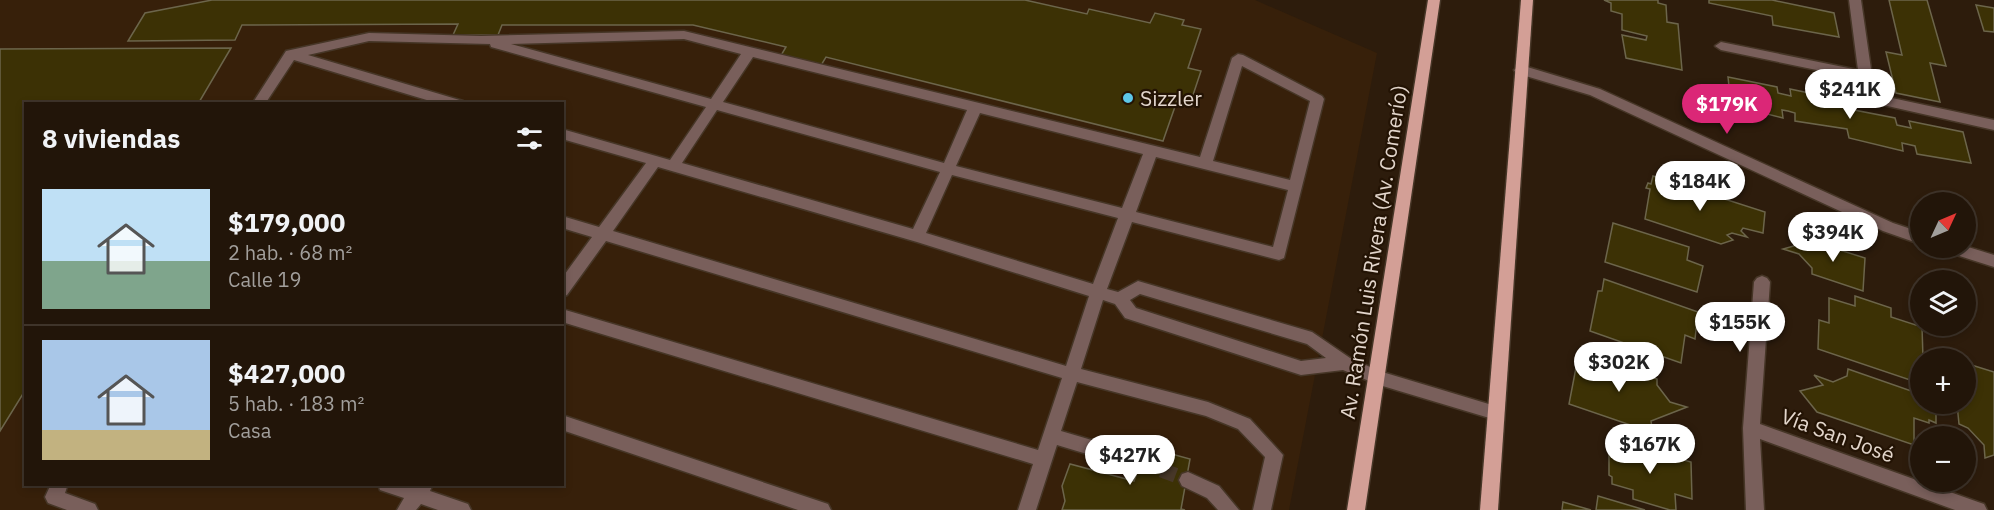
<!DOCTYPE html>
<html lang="es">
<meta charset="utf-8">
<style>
:root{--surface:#221509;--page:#2e2217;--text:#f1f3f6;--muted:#a29f9c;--line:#3f342a;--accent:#db2777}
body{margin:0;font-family:"IBM Plex Sans",sans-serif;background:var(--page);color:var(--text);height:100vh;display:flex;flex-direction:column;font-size:22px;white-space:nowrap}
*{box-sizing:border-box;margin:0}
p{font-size:20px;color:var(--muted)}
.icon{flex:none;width:33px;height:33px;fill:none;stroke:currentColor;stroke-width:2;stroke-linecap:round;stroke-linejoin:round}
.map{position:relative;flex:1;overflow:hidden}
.drawer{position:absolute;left:24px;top:102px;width:540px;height:384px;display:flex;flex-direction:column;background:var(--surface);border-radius:0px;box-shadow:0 3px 9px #0003,0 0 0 2px var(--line)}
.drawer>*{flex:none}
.needle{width:39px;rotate:46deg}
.buttons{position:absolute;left:1910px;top:192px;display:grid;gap:12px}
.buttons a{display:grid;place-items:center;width:66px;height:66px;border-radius:50%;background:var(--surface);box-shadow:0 3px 9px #0003,0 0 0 2px var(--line);font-size:30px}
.price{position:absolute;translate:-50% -51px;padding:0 14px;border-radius:21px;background:#fff;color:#222;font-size:20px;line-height:39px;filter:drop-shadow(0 2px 3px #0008)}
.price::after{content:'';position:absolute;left:50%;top:36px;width:18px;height:14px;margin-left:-9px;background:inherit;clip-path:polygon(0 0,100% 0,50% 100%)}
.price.active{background:var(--accent);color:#fff}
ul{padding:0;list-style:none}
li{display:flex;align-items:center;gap:18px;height:150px;padding:0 18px}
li+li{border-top:2px solid var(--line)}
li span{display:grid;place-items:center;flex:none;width:168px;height:120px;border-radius:0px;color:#555}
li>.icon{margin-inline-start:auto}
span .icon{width:72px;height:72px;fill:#fffc;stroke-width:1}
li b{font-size:26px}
h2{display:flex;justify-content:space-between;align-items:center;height:72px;padding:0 18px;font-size:26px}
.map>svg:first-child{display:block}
.built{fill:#37200a;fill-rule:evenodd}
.building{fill:#3c3105;stroke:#6c654b;stroke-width:1.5}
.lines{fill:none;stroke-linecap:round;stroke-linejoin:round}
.minor-tunnel{stroke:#483829;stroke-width:15;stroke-dasharray:15 8;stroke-linecap:butt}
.minor-casing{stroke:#463627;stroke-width:3}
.major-casing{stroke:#463627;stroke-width:3}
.minor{fill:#795f5b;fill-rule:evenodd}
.major{fill:#d39f96;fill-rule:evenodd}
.poi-dot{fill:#5dc7e8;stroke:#231304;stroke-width:2}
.labels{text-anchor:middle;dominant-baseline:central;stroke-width:4.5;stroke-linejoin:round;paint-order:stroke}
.poi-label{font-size:21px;fill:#e3d6cc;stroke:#231304;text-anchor:start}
.street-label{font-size:21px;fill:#e3d6cc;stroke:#231304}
</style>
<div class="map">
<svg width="1994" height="510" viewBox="0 0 1994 510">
<rect width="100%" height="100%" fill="#2d1c0c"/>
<path class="built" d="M0,0H1255L1377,53L1289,510H0ZM26,104H562V484H26Z"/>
<g class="building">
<polygon points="212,0 1025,0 1087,14 1089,9 1150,23 1155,13 1184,20 1182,25 1201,29 1188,68 1201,71 1190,104 1177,101 1163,141 826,57 820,67 780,57 786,47 693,25 502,25 498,35 453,35 458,24 242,25 235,40 128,41 145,13"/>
<polygon points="1604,0 1658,0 1658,3 1666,5 1667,22 1678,24 1682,70 1626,58 1622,35 1646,40 1647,36 1622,30 1622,14 1611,11 1611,3"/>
<polygon points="1709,0 1772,0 1834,13 1839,37 1773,25 1772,16 1709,3"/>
<polygon points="1889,0 1927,0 1946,66 1930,63 1940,102 1896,93 1886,52 1902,55"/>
<polygon points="1976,5 1994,8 1994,32 1984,31"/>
<polygon points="231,48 198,104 26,104 26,389 0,431 0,49"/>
<polygon points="1728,77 1777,87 1778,93 1791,96 1790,89 1842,100 1844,108 1895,118 1897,125 1911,128 1909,121 1963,132 1971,163 1917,154 1915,146 1902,143 1903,151 1849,138 1847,129 1795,121 1795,113 1788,111 1782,110 1783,118 1731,105"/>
<polygon points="1653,176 1765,212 1763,233 1743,228 1741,231 1747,237 1732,233 1727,235 1733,240 1721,244 1645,219 1650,189 1646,188 1648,183 1651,184"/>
<polygon points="1613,223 1689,247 1687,260 1703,266 1697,292 1605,262"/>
<polygon points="1818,239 1824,245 1865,258 1863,291 1812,274 1812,268 1799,254 1783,249"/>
<polygon points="1604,279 1698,312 1695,339 1685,335 1681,363 1590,331 1598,291 1602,291"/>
<polygon points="1855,296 1891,308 1891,317 1922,327 1923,358 1920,358 1920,368 1916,367 1916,382 1818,349 1819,320 1829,323 1829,298 1855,306"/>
<polygon points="1579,352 1657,379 1657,385 1670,402 1687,407 1651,421 1652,428 1645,430 1569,404"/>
<polygon points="1965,363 1994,372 1994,455 1985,458 1984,445 1968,428 1959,424 1957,404 1965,404"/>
<polygon points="1848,369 1920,394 1920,404 1936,407 1936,423 1929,420 1929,423 1914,418 1914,445 1817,412 1800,391 1823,385 1814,375 1833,382 1847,376"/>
<polygon points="1609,439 1691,462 1692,499 1675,494 1676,510 1670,510 1633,499 1633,490 1612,484 1612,477 1609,475"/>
<polygon points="1146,447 1190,459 1181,509 1185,510 1062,510 1065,501 1062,486 1070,464 1134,481"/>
<polygon points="1598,496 1645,510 1596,510"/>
<polygon points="1563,502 1591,510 1562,510"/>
</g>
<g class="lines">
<polyline class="minor-tunnel" points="1140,462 1188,480"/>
<g class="minor-casing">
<g id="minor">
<polygon points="1849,0 1861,0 1873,83 1892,98 1994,120 1994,130 1883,105 1862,88 1860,79 1721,50 1715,46 1721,42 1858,70"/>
<path d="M684,31L1200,157L1232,58L1238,54L1243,55L1322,96L1324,99L1284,258L1279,260L1132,222L1107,289L1118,292L1138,281L1312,332L1350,358L1379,371L1502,408L1504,413L1502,418L1496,420L1376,384L1343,370L1301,375L1125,318L1115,304L1103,300L1081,369L1208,402L1250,419L1283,455L1271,510H1253L1265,457L1238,429L1206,416L1077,382L1061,431L1146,456L1149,462L1146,468L1140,470L1057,445L1036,510H1018L1033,464L562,322V309L1038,450L1062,378L606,241L567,295L562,297V278L592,237L562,228V216L599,227L646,163L562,139V129L670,160L706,107L491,47L490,44L369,41L308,55L463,101L464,104H440L294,60L265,104H252L286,51L369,33L481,36ZM684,39L741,54L711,99L511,44ZM753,57L967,110L944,163L723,102ZM1242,66L1310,101L1290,180L1213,161ZM717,110L940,172L913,229L682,163ZM980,113L1143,154L1122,208L956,166ZM1156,157L1288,190L1273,247L1136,212ZM658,167L917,242L1089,296L1066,366L613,231ZM952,175L1118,218L1093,284L926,233ZM1140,294L1307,344L1326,358L1301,361L1136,308L1130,300Z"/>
<polygon points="1521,65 1600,89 1893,223 1920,232 1920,244 1883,231 1590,95 1516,73 1514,70"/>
<polygon points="1965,246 1994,255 1994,267 1947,252 1945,248"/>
<polygon points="1762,276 1767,278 1770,282 1760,424 1978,502 1984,504 1987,510 1955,510 1760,439 1764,510 1746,510 1743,428 1754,282 1757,278"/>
<polygon points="562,415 822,502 828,504 831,510 798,510 562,430"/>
<polygon points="1188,472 1219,486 1239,510 1218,510 1207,498 1182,486 1179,480 1182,474"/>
<polygon points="51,484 68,484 65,493 95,504 98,510 67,510 48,503 45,497"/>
<polygon points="378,484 433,484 430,491 468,504 471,510 438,510 421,504 416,510 397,510 404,498 380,490"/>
</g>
</g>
<g class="major-casing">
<g id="major">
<polygon points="1428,0 1440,0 1365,510 1347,510"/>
<polygon points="1521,0 1533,0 1498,510 1480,510"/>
</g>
</g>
<use href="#minor" class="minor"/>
<use href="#major" class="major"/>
</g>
<circle class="poi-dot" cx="1128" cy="98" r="6"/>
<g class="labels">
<g class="poi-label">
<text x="1140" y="98">Sizzler</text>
</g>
<g class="street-label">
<text transform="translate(1373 252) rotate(-81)">Av. Ramón Luis Rivera (Av. Comerío)</text>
<text transform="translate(1838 435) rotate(20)">Vía San José</text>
</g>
</g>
</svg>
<div class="buttons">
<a><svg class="needle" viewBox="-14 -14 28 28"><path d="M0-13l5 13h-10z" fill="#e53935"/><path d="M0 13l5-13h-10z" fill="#a29f9c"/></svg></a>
<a><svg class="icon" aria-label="layers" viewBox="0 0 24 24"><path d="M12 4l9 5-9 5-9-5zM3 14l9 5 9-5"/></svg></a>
<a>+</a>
<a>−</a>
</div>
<b class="price" style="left:1850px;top:120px">$241K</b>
<b class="price active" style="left:1727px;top:135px">$179K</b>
<b class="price" style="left:1700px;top:212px">$184K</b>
<b class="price" style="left:1833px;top:263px">$394K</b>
<b class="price" style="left:1740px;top:353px">$155K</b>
<b class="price" style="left:1619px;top:393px">$302K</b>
<b class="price" style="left:1650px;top:475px">$167K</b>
<b class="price" style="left:1130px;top:486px">$427K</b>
<section class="drawer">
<h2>8 viviendas<svg class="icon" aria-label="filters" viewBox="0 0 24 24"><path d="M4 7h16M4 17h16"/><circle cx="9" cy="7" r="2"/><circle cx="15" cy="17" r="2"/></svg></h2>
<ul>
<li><span style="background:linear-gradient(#bfe0f5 60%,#7fa58c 0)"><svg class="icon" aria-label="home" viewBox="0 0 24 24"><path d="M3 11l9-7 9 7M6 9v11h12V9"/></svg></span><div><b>$179,000</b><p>2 hab. · 68 m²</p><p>Calle 19</p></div></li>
<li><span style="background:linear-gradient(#a9c7e8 75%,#c2b280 0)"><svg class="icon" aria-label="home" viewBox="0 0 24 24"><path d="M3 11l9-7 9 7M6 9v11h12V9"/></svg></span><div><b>$427,000</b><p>5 hab. · 183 m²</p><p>Casa</p></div></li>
</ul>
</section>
</div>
